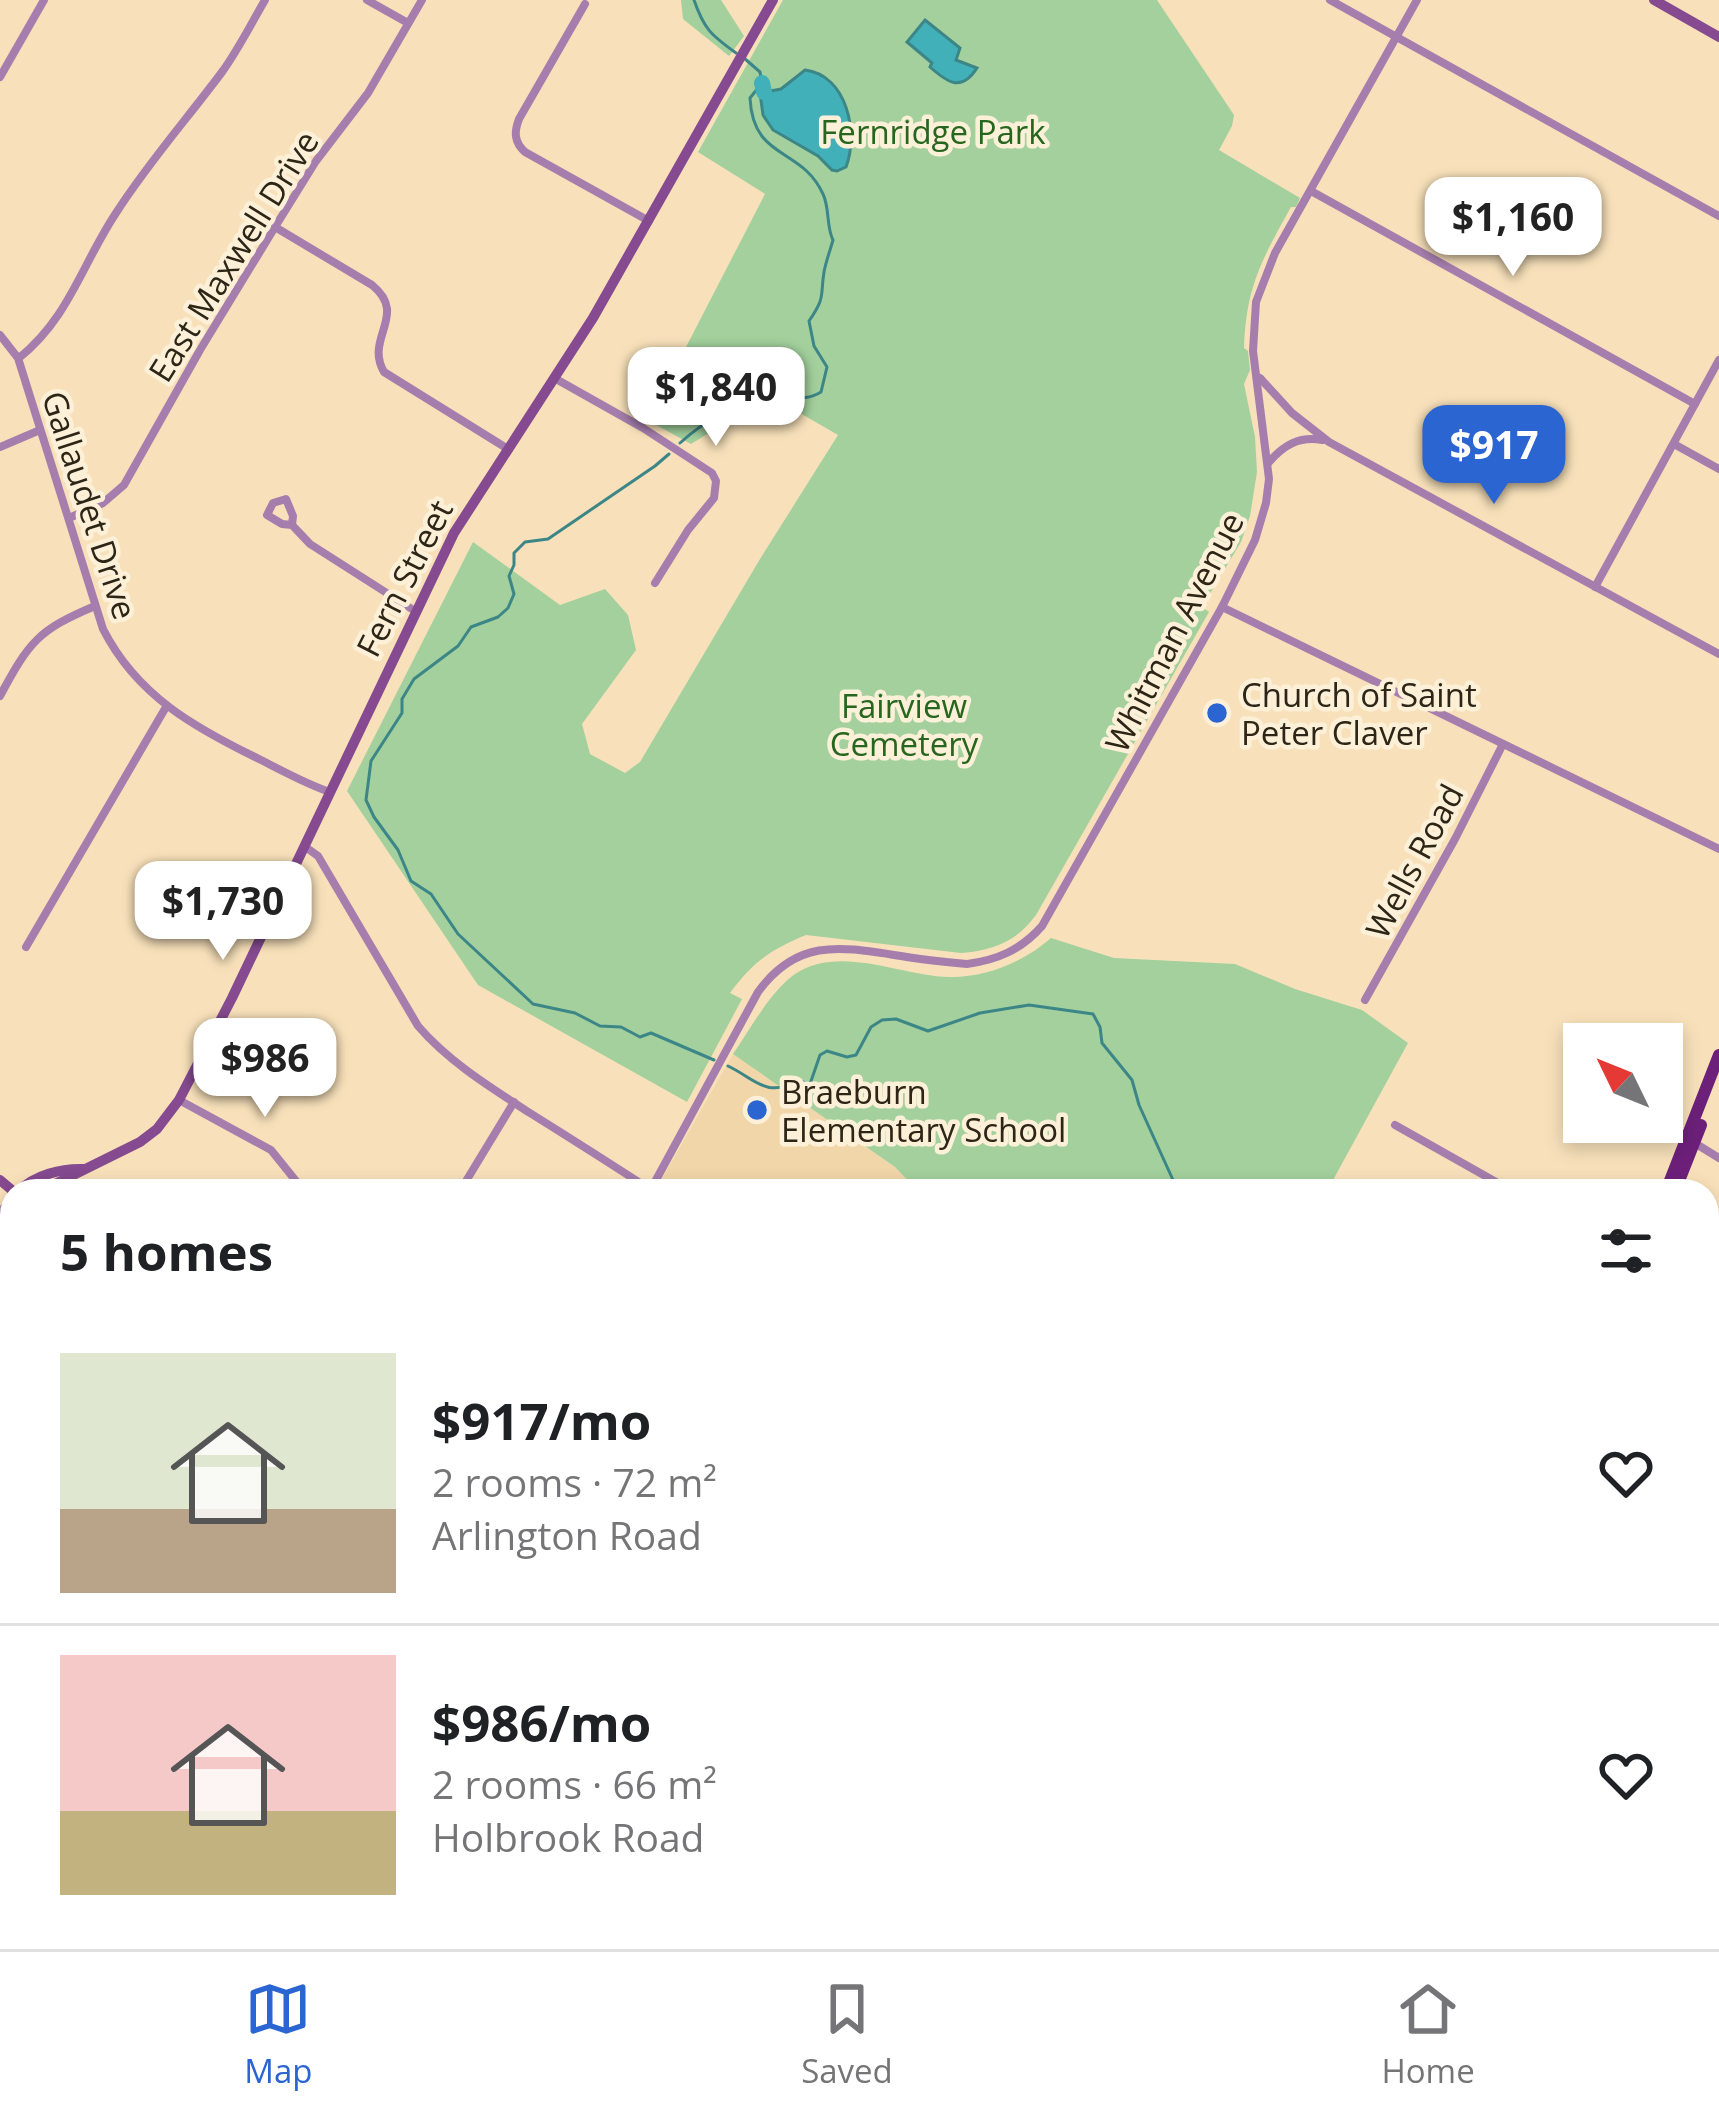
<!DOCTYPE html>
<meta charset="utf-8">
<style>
:root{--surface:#fff;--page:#f2f2f2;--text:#202124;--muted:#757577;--line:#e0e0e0;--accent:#2a65d2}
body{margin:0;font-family:"Open Sans",sans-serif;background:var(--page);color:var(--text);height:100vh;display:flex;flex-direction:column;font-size:45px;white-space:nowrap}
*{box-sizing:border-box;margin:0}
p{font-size:39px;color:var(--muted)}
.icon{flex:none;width:66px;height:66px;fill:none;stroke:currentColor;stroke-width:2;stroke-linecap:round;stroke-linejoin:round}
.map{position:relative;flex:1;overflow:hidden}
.drawer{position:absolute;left:0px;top:1179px;width:1719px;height:771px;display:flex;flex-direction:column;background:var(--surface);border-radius:36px 36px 0 0;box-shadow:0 6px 18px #0003}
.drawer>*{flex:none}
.needle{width:78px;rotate:313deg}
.fabs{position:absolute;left:1563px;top:1023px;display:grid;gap:24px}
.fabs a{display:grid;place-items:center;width:120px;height:120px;border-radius:0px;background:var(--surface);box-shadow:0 6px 18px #0003;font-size:60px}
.price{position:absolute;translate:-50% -102px;padding:0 27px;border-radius:24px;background:#fff;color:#222;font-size:39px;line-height:78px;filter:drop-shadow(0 3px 6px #0008)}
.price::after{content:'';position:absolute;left:50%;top:72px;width:36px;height:27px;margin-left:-18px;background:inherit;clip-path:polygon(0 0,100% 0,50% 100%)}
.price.current{background:var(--accent);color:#fff}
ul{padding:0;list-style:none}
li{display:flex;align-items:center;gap:36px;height:300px;padding:0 60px}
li+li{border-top:3px solid var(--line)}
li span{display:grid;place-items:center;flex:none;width:336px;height:240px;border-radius:0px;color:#555}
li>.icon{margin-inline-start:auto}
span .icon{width:144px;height:144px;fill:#fffc;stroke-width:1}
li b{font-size:51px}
h2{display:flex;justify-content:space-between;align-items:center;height:144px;padding:0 60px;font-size:51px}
.tab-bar{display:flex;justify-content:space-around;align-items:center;height:168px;border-top:3px solid var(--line);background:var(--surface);font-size:33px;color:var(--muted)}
.tab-bar a{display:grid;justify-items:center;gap:6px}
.tab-bar .current{color:var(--accent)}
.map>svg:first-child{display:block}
.built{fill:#f1d6a9}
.green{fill:#a3d09d}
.water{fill:#42b0b8;stroke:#3c8687;stroke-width:3}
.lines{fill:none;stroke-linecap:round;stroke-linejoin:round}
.stream{stroke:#3c8687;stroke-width:3}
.river{stroke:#42b0b8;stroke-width:16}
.street{stroke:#a67ead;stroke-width:8}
.secondary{stroke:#854a90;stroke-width:10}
.primary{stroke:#6d207a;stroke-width:12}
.poi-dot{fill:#2a65d2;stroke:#fdf0d8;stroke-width:4.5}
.labels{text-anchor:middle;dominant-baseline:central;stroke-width:9;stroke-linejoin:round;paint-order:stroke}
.park-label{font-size:33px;fill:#27661e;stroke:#fdf0d8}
.street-label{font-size:33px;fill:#2d2516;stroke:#fdf0d8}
.poi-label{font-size:33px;fill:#2d2516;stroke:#fdf0d8;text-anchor:start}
</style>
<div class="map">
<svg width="1719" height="1949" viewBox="0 0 1719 1949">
<rect width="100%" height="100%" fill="#f8e1ba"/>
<polygon class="built" points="733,1054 895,1167 918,1191 655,1191"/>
<g class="green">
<polygon points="681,0 721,0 744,36 729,56 683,19"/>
<path d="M783,0H1157L1234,115L1232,126L1219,150L1300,198L1296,207H1291C1262,259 1246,287 1244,348L1248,351L1250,370L1244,384L1255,437L1257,472L1250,516L1241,542L1202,607L1209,612L1036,915C1016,942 994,950 961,953L806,935C770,950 753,962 730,993L742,999L687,1102L478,985L347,791L473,542L560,605L605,589L628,615L636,650L582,724L590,754L625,773L640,762L760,559L838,435L781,402L730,420L691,444L636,414L685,349L765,194L698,152Z"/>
<path d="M1051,938L1114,958L1235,964L1295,989L1362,1010L1408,1043L1327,1191H918L895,1167L733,1054C751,1028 769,993 795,974C840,944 901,976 949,977C985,978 1024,962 1051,938Z"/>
<polygon points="485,1938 983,1938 990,1949 492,1949 483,1942"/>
</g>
<g class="water">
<path d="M925,20L960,48L956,60L977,68C961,93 947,82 930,67L932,63L907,42Z"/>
<path d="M805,70C847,75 859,133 846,167L837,171L832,170L818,156L773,130L763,115L760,93L781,89Z"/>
</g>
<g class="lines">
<g class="stream">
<path d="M694,0C704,29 711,35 736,53"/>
<path d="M680,443C704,421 741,399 775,397C793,396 805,402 821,392L827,367L814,346L809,321C826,296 820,297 824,272C826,261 830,251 833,240C826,226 830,209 823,194C801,146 753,161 750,98L762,83L760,72L744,58"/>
<polyline points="669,454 655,466 548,539 525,542 514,553 514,565 509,576 514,594 508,608 498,617 471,627 458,646 414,679 402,699 402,713 371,761 366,800 374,817 398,850 411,881 431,894 458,934 533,1004 575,1013 600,1026 621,1027 640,1037 651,1033 714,1060"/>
<path d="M728,1066C757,1080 765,1098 799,1081L810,1084L820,1055L827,1051L847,1057L856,1055L871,1027L882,1020L896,1019L928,1031L980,1013L1029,1005L1093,1014L1100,1027L1102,1043L1132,1080L1139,1105L1178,1191"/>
<polyline points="872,1938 883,1949"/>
</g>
<polyline class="river" points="762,83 764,92"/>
<g class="street">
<polyline points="367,0 408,23"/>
<polyline points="1330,0 1719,216"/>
<path d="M585,4L519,119C514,132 514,142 525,152L649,221"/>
<polyline points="0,77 44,0"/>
<polyline points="1311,191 1695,404"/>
<path d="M275,227L372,285C409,315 364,338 384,372L508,449"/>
<path d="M0,335L18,358L103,629C137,696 195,728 261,760C283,771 306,784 330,792"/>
<path d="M19,358C69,318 82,264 116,213C148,163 187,119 222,72C238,50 251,24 265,0"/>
<polyline points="1260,378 1292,413 1329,442 1719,654"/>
<polyline points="556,379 643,428 712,473 716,481 714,498 688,530 655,583"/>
<polyline points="1674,444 1719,469"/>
<polyline points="0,447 40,430"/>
<path d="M1269,462C1284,445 1299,436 1322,440"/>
<polyline points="69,518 103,503 124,485 200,350 275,227 316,161 368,93 422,0"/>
<polyline points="292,525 282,524 267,515 273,503 286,499 293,516 292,525 310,544 415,611"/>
<polyline points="1595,587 1719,360"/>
<polyline points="1222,607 1719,849"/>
<path d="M0,696C29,642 38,630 95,606"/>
<path d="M304,846L318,856L418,1026C449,1062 490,1087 530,1113C570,1138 611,1164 651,1190"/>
<polyline points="26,947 166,707"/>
<polyline points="1365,1000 1455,839 1503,744"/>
<polyline points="179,1100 271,1150 304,1191"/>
<polyline points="1395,1125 1512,1191"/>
<polyline points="1693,1142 1719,1158"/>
<polyline points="460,1191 514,1102"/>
<path d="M650,1191L758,992C798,937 842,947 901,956C923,960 945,962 967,964C997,960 1021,950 1042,926L1222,607L1255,540L1266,503L1269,479L1253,351L1256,302L1275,253L1417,0"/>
<polyline points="0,1212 12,1199"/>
<polyline points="1707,1327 1719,1335"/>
<polyline points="1707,1557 1719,1565"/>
<polyline points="0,1582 12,1599"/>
<polyline points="0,1662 12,1642"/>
<polyline points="1707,1805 1719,1784"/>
<polyline points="1707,1901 1719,1908"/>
<polyline points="185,1938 188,1949"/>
<polyline points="377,1938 379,1949"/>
<polyline points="1437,1938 1465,1949"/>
<polyline points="71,1949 79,1938"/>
<polyline points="1214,1949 1218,1938"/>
</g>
<g class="secondary">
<polyline points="1654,0 1719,37"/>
<polyline points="0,1180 13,1191"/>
<path d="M19,1191C35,1175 62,1168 84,1169"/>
<polyline points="41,1191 140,1142 157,1129 179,1100 232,998 454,533 593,318 773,0"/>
<polyline points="993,1938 1000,1949"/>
</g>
<g class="primary">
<polyline points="1666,1191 1719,1055"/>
<polyline points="1675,1191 1701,1125"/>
<polyline points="1376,1949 1380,1938"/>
</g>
</g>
<g class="poi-dot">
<circle cx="1217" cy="713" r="12"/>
<circle cx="757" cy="1110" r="12"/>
</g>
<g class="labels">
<g class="park-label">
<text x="933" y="131">Fernridge Park</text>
<text x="904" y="705">Fairview<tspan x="904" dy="38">Cemetery</tspan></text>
</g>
<g class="street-label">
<text transform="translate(233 256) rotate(-58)">East Maxwell Drive</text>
<text transform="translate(90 505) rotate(72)">Gallaudet Drive</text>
<text transform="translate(404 578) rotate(-63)">Fern Street</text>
<text transform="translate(1174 632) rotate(-63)">Whitman Avenue</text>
<text transform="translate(1414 861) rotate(-62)">Wells Road</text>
</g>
<g class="poi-label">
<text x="1241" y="694">Church of Saint<tspan x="1241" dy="38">Peter Claver</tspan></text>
<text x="781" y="1091">Braeburn<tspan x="781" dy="38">Elementary School</tspan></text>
</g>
</g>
</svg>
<div class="fabs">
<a><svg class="needle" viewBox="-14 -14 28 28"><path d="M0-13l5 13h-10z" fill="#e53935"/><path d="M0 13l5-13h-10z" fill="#757577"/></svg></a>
</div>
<b class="price" style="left:1513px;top:279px">$1,160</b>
<b class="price" style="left:716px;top:449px">$1,840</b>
<b class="price current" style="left:1494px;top:507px">$917</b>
<b class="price" style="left:223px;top:963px">$1,730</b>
<b class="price" style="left:265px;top:1120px">$986</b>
<section class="drawer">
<h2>5 homes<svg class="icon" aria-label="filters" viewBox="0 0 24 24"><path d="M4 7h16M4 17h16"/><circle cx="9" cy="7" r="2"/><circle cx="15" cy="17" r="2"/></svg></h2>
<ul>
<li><span style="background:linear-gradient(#dfe7d0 65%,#b9a48a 0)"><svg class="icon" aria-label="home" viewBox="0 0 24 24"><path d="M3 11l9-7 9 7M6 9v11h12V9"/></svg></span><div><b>$917/mo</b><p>2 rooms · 72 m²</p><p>Arlington Road</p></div><svg class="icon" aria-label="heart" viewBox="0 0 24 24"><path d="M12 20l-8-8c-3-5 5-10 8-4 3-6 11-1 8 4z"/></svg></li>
<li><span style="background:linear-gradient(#f6c9c9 65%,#c2b280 0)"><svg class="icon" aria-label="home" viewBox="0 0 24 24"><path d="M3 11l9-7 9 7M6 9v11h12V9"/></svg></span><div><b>$986/mo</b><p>2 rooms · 66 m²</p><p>Holbrook Road</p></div><svg class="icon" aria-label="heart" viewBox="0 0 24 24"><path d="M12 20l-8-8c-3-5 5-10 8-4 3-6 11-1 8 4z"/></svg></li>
</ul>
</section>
</div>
<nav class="tab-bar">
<a class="current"><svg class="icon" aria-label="map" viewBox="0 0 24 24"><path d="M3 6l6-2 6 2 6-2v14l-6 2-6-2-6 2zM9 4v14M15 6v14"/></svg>Map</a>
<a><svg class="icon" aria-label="saved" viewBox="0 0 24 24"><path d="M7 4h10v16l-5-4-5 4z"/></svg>Saved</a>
<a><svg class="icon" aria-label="home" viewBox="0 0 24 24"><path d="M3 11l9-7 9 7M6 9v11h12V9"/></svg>Home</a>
</nav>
